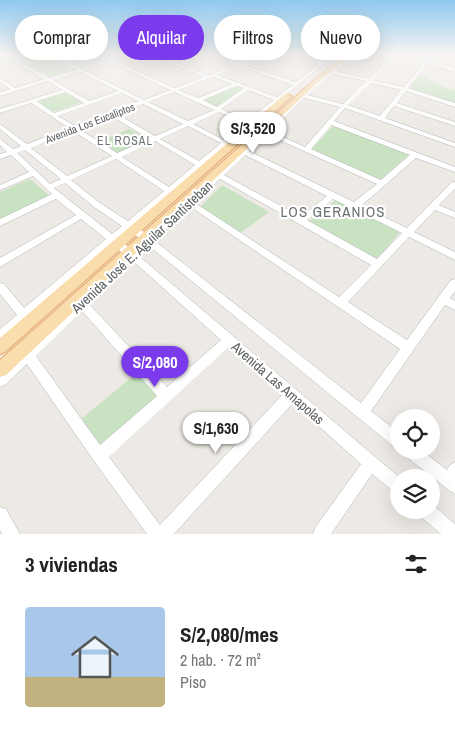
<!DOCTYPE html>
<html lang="es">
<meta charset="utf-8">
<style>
:root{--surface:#fff;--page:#f2f2f2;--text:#222;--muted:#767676;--accent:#7c3aed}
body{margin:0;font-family:"Archivo Narrow",sans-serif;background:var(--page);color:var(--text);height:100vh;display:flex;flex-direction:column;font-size:19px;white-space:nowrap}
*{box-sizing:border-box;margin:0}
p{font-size:16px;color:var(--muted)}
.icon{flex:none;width:28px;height:28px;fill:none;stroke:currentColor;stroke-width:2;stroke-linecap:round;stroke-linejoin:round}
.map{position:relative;height:534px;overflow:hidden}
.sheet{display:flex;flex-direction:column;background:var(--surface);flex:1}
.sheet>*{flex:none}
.guide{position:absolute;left:15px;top:15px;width:425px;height:45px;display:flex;gap:10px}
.fabs{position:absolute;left:390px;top:409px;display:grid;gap:10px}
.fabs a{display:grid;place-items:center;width:50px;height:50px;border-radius:50%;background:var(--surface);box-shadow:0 5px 20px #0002;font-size:25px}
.price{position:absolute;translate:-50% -42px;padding:0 11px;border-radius:18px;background:#fff;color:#222;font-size:16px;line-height:32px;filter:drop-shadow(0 1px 2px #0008)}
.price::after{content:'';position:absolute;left:50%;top:30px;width:15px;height:11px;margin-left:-8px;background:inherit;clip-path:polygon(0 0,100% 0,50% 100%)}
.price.on{background:var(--accent);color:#fff}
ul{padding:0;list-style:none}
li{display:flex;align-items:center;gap:15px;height:125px;padding:0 25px}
li span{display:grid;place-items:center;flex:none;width:140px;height:100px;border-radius:5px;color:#555}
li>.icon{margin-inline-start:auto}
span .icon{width:60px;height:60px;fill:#fffc;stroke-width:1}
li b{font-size:21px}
h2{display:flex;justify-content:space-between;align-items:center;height:60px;padding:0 25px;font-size:21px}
.pill{padding:0 18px;border-radius:22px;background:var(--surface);box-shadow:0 5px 20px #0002;font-size:18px;line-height:45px}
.pill.on{background:var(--accent);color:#fff}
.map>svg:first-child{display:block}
.green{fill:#c9e3c2}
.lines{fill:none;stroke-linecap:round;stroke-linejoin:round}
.minor-casing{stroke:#afb3b5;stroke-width:1}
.major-casing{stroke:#e7a663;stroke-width:2}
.minor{fill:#fff;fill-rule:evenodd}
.major{fill:#f9ddad;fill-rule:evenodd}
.labels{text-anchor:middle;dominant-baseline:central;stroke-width:4.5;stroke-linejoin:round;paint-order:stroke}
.far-street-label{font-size:11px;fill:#5c6163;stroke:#fff}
.far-neighbourhood-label{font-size:12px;letter-spacing:1px;fill:#6d7375;stroke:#fff}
.street-label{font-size:14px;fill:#5c6163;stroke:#fff}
.neighbourhood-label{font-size:15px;letter-spacing:1px;fill:#6d7375;stroke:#fff}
</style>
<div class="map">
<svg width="455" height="534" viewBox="0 0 455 534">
<rect width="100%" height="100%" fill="#ede9e4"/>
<g class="green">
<polygon points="43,55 72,70 50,77 22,60"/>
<polygon points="420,75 451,90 455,88 455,104 409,89"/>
<polygon points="236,85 245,89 216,108 200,100"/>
<polygon points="65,92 82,102 53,112 37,101"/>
<polygon points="334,125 410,154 380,180 311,149"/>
<polygon points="129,129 148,139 118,153 100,141"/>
<polygon points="30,179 50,196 0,220 0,192"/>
<polygon points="222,185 269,212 240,233 200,207"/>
<polygon points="336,200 400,232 377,260 309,221"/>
<polygon points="138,372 159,396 101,448 81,419"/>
</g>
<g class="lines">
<g class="minor-casing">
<g id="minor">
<path d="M30,55H38L19,61L49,78L76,70L48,55H54L80,68L106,61L96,55H102L111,59L125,55H132L115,61L175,88L203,77L151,55H157L208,75L235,65L209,55C219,55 231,63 240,63C249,62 256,55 266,55L244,65L296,82L319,64L286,55H294L322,61L330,55H335L250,124L135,225L149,236L164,222H170L171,224L170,226L155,241L361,403L400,349L185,203L186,201H192L339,297L371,265L220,179L202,196H196L195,194L301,95L350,55H355L336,71L369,79L393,55H398L373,80L404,87L424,62L401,55H408L426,60L429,58L431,59L430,61L455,68V72L428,64L408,88L455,103V107L406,91L397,103L455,122V126L394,106L385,118L455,143V147L345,108L334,121L455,167V172L416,158L361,206L407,228L452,182H455V189L439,205L455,212V218L435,210L414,232L455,252V260L409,237L348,302L407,340L451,280L455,279V291L450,298L455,301V310L445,305L371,411L399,433V449L394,447L149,246L139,256L400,478L399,495L394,492L372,474L331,534H313L315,528L361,464L293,403L174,534H147L94,461L27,364L5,385L0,387V372L79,300L83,299L87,300L88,303L167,387L221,340L133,261L128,264L125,263L123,260L126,256L113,245L4,340L0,341V329L17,315L0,294V283L4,284L24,308L106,239L81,219L0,267V258L76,215L56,199L0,226V219L52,194L33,176L0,190V185L29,172L11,155L0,159V154L7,152L0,145V139L13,149L21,146L0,129V124L27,144L69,128L31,103L0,113V109L62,90L48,81L0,96V92L10,89L0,82V78L15,88L44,79L15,62L0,65V63ZM110,62L170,90L144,100L84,70ZM239,66L293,85L277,97L217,75ZM80,72L118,91L89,101L53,80ZM333,74L366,81L343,104L307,95ZM213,77L232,84L198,98L179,90ZM371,83L401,90L380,116L348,105ZM237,86L244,88L217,107L203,100ZM248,90L274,100L247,120L221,109ZM66,92L84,103L54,113L37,101ZM174,92L214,110L188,121L148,102ZM122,93L138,101L75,126L58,116ZM304,98L340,107L305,147L270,131ZM143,104L183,124L155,136L117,114ZM219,112L244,123L224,140L193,124ZM111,116L150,139L117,153L79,129ZM331,125L410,155L381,180L311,149ZM188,126L221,143L199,161L160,139ZM73,131L112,156L67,176L31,148ZM266,134L377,184L354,202L249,151ZM155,141L195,165L169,187L122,157ZM25,150L61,179L50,184L17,153ZM245,155L327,196L301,217L224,175ZM116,159L164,191L128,221L100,203L71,180ZM65,183L94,207L122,226L112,234L54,188ZM333,199L402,233L377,259L307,220ZM129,230L143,241L132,250L119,239ZM82,311L157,396L100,445L36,356ZM229,347L283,394L160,525L109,457Z"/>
<polygon points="402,450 421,450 447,470 450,465 455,462 455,494 450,491 404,455"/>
<polygon points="432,504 455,524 455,534 441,534 420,516 418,510 431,510"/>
<polygon points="0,507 6,509 20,534 2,534 0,530"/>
</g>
</g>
<g class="major-casing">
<g id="major">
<polygon points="345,55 352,55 315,85 6,375 0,377 0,360 311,83"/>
<polygon points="285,94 292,96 5,352 0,354 0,338"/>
</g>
</g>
<use href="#minor" class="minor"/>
<use href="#major" class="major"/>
</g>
<linearGradient id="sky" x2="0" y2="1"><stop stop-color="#8fc8ee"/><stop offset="0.42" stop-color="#f7f5f3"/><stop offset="1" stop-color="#f7f5f3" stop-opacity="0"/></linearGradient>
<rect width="455" height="130" fill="url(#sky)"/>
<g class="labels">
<g class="far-street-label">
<text transform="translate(90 123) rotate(-21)">Avenida Los Eucaliptos</text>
</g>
<g class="far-neighbourhood-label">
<text x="125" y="141">EL ROSAL</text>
</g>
<g class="street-label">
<text transform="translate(142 247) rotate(-43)">Avenida José E. Aguilar Santisteban</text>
<text transform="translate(278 383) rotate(41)">Avenida Las Amapolas</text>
</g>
<g class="neighbourhood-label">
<text x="333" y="211">LOS GERANIOS</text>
</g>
</g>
</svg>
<div class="fabs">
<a><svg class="icon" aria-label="locate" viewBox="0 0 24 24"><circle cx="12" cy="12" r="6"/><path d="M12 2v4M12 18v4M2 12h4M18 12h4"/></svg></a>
<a><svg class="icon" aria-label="layers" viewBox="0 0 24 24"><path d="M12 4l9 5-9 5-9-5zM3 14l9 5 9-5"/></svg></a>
</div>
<b class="price" style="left:253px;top:154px">S/3,520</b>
<b class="price on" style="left:155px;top:388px">S/2,080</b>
<b class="price" style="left:216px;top:454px">S/1,630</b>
<div class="guide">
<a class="pill">Comprar</a>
<a class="pill on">Alquilar</a>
<a class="pill">Filtros</a>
<a class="pill">Nuevo</a>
</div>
</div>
<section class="sheet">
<h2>3 viviendas<svg class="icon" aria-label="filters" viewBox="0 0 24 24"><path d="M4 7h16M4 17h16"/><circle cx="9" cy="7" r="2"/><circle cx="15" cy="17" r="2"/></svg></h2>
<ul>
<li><span style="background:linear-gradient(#a9c7e8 70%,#c2b280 0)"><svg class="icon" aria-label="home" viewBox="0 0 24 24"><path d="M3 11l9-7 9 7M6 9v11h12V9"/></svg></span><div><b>S/2,080/mes</b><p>2 hab. · 72 m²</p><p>Piso</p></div></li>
</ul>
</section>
